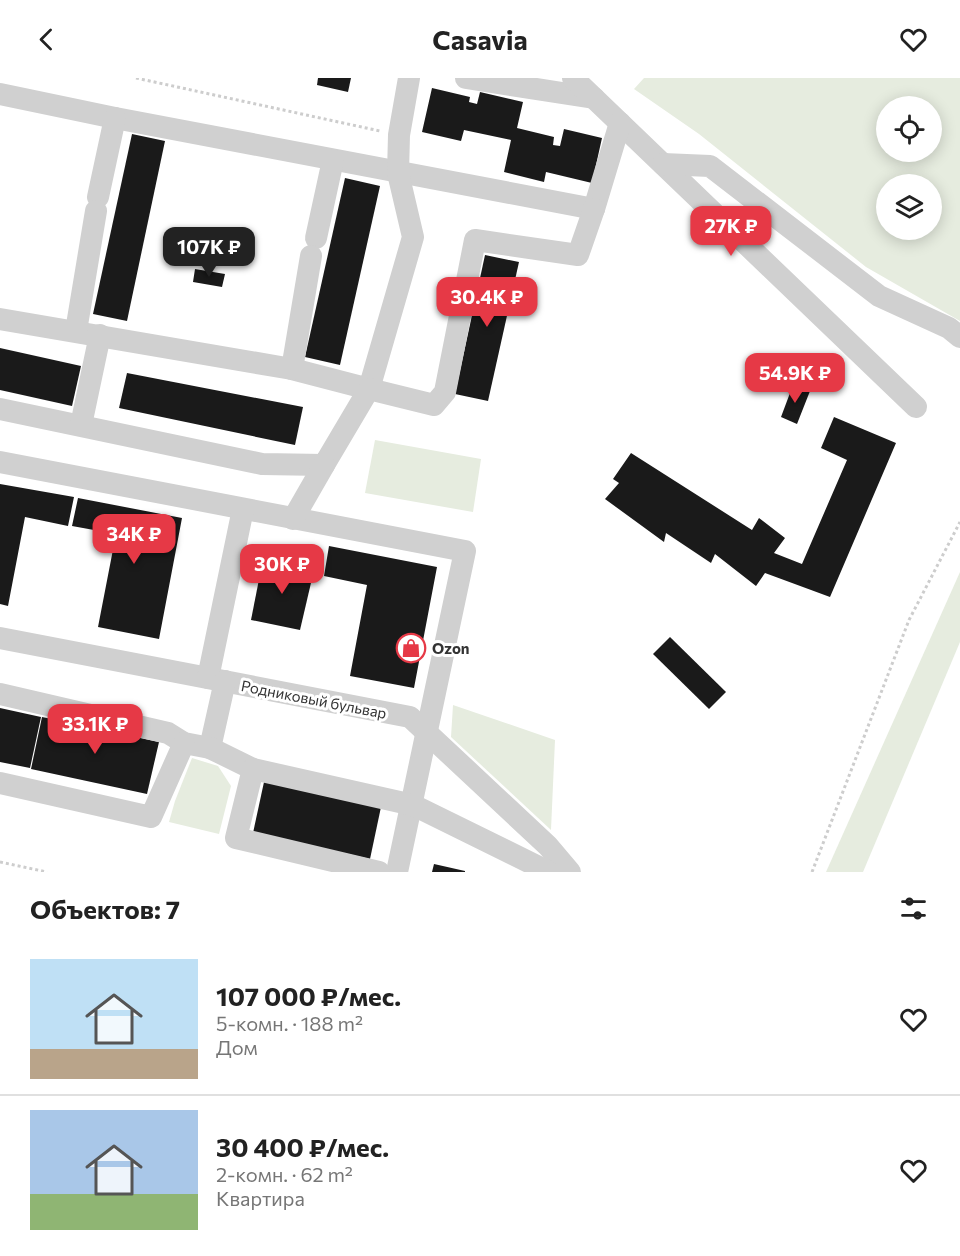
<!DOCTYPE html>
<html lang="ru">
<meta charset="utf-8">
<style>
:root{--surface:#fff;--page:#f2f2f2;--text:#222;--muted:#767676;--line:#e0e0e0;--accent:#e63946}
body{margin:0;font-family:Commissioner,sans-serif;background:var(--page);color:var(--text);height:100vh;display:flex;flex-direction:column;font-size:22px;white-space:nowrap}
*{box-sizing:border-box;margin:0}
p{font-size:20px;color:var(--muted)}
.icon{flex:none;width:33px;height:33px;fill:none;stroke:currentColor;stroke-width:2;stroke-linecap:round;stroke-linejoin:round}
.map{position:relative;height:794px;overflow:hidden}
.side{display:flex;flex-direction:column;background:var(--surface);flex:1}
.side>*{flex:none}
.controls{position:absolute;left:876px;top:18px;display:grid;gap:12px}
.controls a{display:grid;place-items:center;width:66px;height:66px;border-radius:50%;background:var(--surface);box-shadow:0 3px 15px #0003;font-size:30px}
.price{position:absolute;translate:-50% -51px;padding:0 14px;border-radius:12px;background:var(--accent);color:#fff;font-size:20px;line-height:39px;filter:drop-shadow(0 2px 3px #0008)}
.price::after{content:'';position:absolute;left:50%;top:36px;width:18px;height:14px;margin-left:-9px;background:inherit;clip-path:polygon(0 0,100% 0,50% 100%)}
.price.current{background:#222;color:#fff}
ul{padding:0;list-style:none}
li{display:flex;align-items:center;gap:18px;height:150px;padding:0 30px}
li+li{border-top:2px solid var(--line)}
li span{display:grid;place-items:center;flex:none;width:168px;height:120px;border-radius:0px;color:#555}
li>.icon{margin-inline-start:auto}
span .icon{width:72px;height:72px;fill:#fffc;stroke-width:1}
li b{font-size:26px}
h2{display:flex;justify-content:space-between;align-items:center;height:72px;padding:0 30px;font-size:26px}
header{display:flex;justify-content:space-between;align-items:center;height:78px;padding:0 30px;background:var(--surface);font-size:27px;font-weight:700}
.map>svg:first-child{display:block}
.green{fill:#e6ecdf;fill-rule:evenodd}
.building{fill:#1a1a1a}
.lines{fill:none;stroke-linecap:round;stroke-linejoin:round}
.path{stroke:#cdcdcd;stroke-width:3;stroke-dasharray:3 3;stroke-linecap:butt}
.minor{stroke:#d0d0d0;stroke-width:22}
.labels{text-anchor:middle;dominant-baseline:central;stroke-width:6;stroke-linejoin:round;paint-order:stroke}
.poi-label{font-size:15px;font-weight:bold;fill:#333;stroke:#fff;text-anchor:start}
.street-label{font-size:15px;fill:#333;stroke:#fff}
</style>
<header><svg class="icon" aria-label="back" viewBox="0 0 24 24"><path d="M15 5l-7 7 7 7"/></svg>Casavia<svg class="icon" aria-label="heart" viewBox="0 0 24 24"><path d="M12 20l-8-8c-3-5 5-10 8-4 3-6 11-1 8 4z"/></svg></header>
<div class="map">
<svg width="960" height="794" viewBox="0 0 960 794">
<rect width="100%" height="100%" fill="#fff"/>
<g class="green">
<path d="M644,0H960V243L866,189L699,56L634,11ZM932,28V74H886V28ZM932,106V152H886V106Z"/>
<polygon points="375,362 481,381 473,434 365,415"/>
<polygon points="960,494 960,564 863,794 826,794"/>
<polygon points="453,627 555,662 551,752 451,659"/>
<polygon points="192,680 218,688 231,708 219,756 169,744 175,723"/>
</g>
<g class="building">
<polygon points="318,0 351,0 348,14 317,7"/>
<polygon points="432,10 470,19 469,24 477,26 480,14 523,24 517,50 554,59 553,67 560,68 564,51 602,60 592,105 546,94 544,104 504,94 511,62 464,52 461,63 422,54"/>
<polygon points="132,56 165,63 127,243 93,236"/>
<polygon points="345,100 380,108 340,287 305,279"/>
<polygon points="485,177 519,184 488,323 455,316"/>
<polygon points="195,191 225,196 222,209 193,204"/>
<polygon points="0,270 81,288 72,328 0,312"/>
<polygon points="127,295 303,329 295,367 119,330"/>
<polygon points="793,307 810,313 797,346 781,339"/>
<polygon points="834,339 896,365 830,519 765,495 756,508 715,476 711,485 666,455 664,464 605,421 619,405 613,401 631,375 752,452 759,440 785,460 774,475 802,486 847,382 821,370"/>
<polygon points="0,406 74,419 68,448 25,439 8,528 0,526"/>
<polygon points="78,420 182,440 159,561 98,549 116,456 72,448"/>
<polygon points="329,468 437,489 414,610 350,598 367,507 324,498"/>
<polygon points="263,481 314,492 300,552 251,542"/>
<polygon points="670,559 726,614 709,631 653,576"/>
<polygon points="0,630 41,639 30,690 0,684"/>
<polygon points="42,639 159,664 147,716 31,691"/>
<polygon points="264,704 381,729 370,781 253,755"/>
<polygon points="434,786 465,793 465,794 432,794"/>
</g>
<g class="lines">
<g class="path">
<polyline points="136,0 380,53"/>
<polyline points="0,784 47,794"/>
<polyline points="812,794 909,542 960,444"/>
</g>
<g class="minor">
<polyline points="466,0 594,20"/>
<polyline points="573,0 916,329"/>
<polyline points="0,16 115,40 594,131 620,45"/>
<polyline points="663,86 710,88 879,218 949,250 960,259"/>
<polyline points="98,119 115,40"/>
<polyline points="316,160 333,82"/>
<polyline points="0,241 292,291 369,311 413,159 398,95 399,57 409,0"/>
<polyline points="76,253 96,133"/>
<polyline points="292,291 311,178"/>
<polyline points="0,331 262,386 324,387 369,311 434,327 445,314 475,162 578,177 594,131"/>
<polyline points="81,347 100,257"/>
<polyline points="0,384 465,473 397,794"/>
<polyline points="293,441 324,387"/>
<polyline points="0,560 410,639 548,768 570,794"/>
<polyline points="208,600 243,431"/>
<polyline points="0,616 168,655 184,665 210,670 225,603"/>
<polyline points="210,670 253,691 413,727 549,794"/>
<polyline points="253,691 236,760 379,794"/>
<polyline points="0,705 151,739 184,665"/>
</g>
</g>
<defs>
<g id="shop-ring" transform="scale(1.5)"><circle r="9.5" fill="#fff" stroke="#e63946" stroke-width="1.5"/><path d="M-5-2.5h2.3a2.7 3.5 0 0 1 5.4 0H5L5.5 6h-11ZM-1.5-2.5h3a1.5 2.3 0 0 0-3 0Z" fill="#e63946"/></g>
</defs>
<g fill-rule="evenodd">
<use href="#shop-ring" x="411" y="570"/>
</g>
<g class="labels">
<g class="poi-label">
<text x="432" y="570">Ozon</text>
</g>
<g class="street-label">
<text transform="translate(314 621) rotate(11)">Родниковый бульвар</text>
</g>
</g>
</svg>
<div class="controls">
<a><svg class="icon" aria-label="locate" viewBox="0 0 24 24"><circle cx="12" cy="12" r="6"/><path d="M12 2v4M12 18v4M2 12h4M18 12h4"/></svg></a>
<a><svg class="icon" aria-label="layers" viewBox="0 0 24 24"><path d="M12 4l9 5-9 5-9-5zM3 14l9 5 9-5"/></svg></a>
</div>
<b class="price" style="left:731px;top:179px">27K ₽</b>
<b class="price current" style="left:209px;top:200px">107K ₽</b>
<b class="price" style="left:487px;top:250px">30.4K ₽</b>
<b class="price" style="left:795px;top:326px">54.9K ₽</b>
<b class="price" style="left:134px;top:487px">34K ₽</b>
<b class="price" style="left:282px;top:517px">30K ₽</b>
<b class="price" style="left:95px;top:677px">33.1K ₽</b>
</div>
<section class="side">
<h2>Объектов: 7<svg class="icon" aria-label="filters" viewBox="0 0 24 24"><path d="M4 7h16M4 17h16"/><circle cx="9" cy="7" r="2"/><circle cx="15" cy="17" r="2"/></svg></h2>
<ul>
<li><span style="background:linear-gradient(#bfe0f5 75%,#b9a48a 0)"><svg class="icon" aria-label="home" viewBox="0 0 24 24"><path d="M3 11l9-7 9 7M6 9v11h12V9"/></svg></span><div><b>107 000 ₽/мес.</b><p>5-комн. · 188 m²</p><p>Дом</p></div><svg class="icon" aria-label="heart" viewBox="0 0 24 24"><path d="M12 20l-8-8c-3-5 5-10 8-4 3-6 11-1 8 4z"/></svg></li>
<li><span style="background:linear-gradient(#a9c7e8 70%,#8fb573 0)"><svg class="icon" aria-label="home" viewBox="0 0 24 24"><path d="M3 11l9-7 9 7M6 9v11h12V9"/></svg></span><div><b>30 400 ₽/мес.</b><p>2-комн. · 62 m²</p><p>Квартира</p></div><svg class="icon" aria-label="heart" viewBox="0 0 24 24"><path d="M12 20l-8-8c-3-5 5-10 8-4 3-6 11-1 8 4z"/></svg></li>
</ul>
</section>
